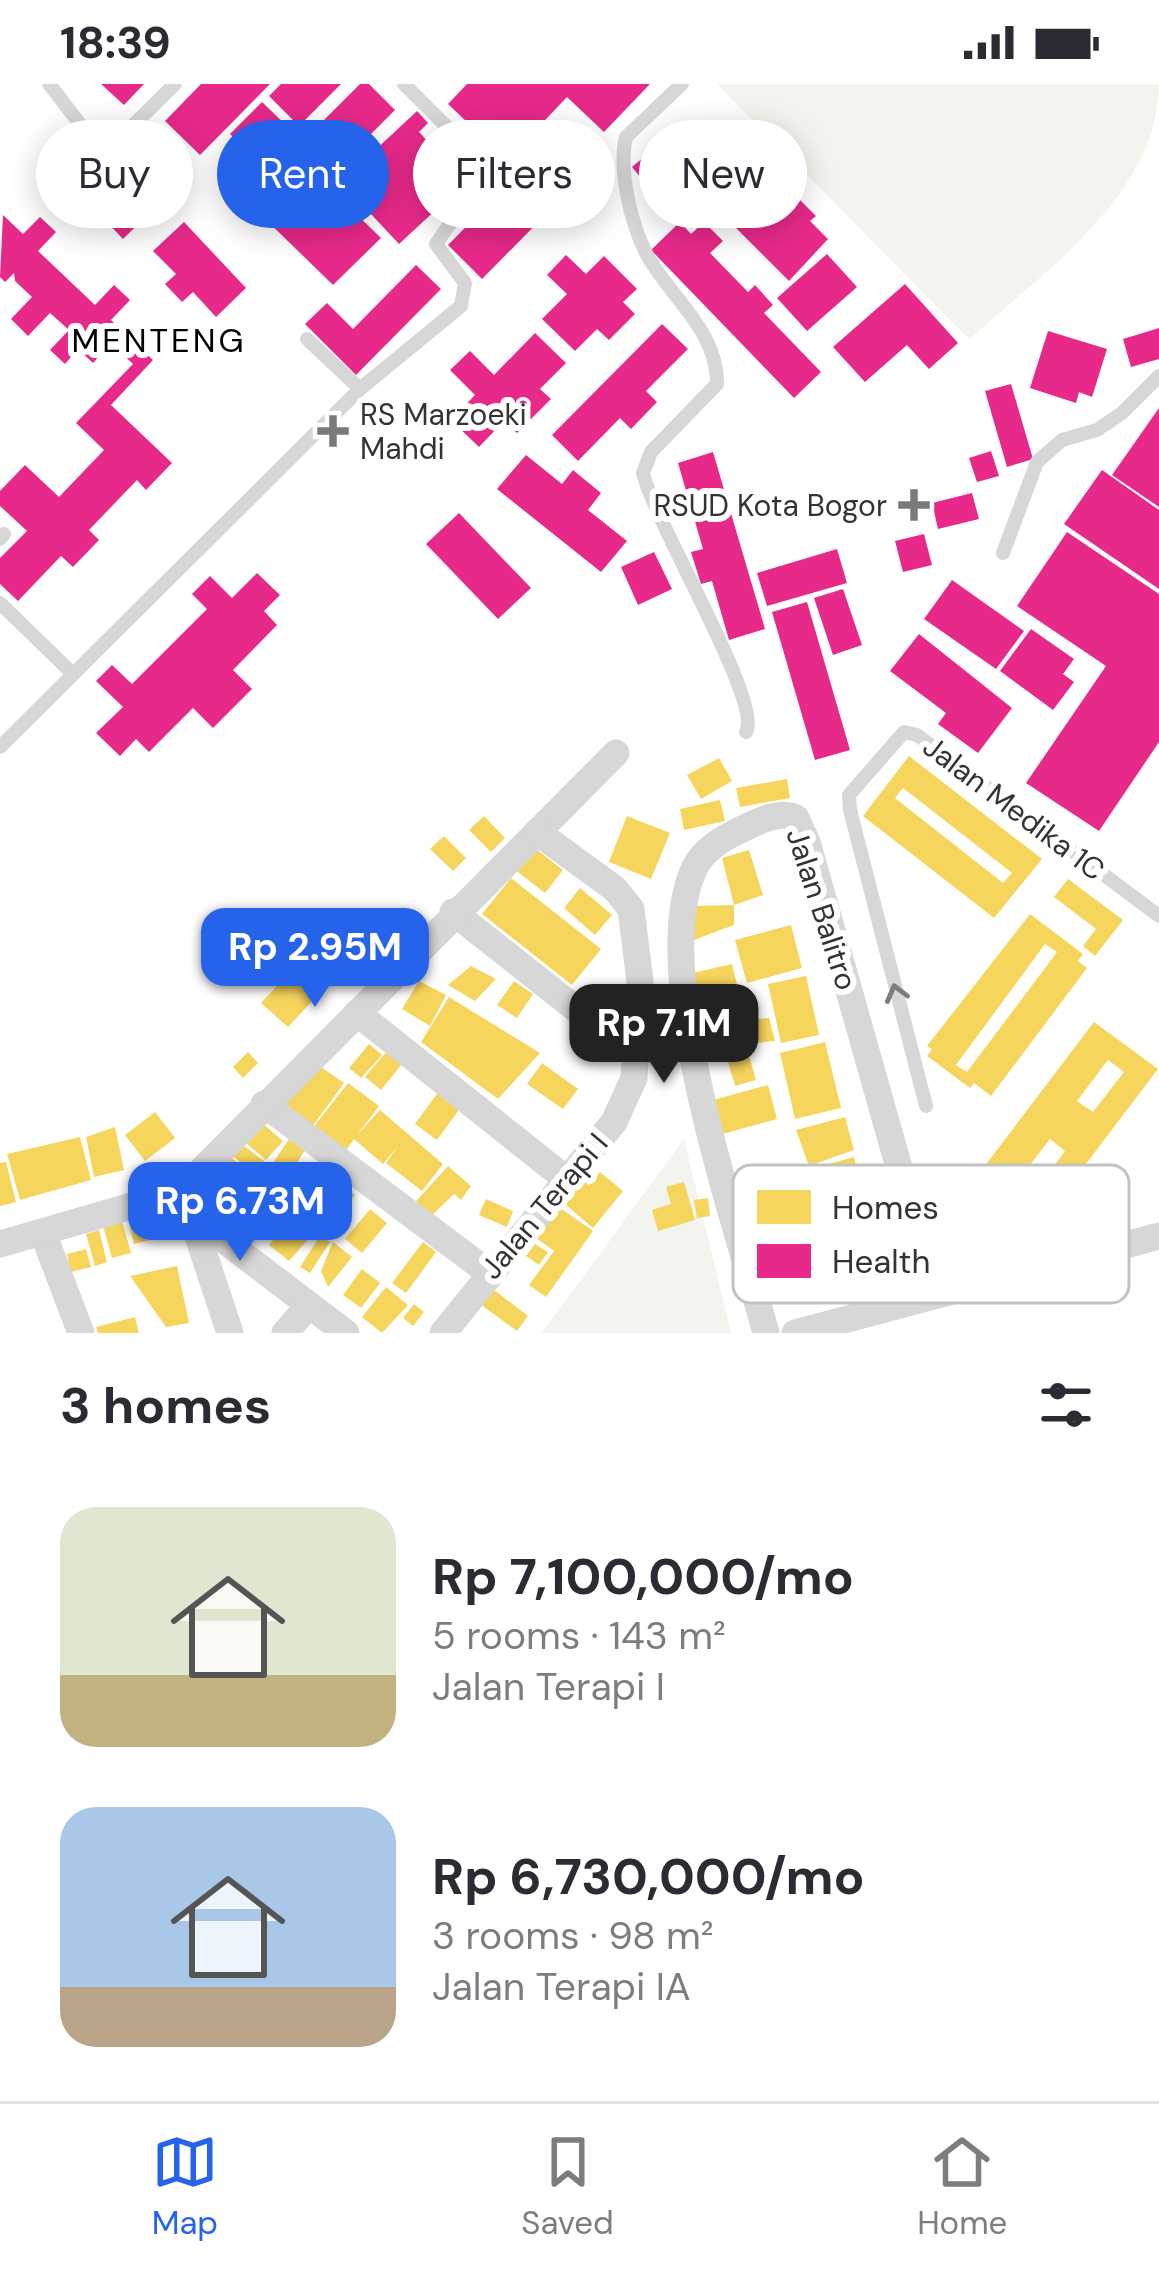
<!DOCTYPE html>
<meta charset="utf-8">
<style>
:root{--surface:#fff;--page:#f7f7f7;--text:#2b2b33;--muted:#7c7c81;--line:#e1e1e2;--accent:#2563eb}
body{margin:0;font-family:"DM Sans",sans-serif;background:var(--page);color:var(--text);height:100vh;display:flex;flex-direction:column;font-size:45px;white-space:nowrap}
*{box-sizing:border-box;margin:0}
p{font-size:39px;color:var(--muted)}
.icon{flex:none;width:66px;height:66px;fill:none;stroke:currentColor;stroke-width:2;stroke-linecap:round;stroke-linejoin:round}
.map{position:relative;height:1249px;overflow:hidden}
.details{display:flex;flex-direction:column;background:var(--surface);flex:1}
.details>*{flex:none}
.hud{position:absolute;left:36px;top:36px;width:1089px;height:108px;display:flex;gap:24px}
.price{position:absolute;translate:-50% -102px;padding:0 27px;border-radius:24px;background:var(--accent);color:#fff;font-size:39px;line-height:78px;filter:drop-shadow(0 3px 6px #0008)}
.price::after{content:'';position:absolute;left:50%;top:72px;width:36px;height:27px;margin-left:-18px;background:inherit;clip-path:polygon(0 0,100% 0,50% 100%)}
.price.selected{background:#222;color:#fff}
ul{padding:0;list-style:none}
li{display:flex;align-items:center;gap:36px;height:300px;padding:0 60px}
li span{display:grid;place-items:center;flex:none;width:336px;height:240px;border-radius:36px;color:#555}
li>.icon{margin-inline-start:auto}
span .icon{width:144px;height:144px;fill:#fffc;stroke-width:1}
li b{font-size:51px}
h2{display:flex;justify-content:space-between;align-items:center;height:144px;padding:0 60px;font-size:51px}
.pill{padding:0 42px;border-radius:54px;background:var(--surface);box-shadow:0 6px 30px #0003;font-size:42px;line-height:108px}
.pill.selected{background:var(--accent);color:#fff}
.status{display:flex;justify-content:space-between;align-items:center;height:84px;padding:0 60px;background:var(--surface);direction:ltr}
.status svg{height:33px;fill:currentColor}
.tab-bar{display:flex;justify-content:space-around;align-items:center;height:168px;border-top:3px solid var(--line);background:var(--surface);font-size:33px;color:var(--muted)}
.tab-bar a{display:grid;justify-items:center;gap:6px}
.tab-bar .selected{color:var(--accent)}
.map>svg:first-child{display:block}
.green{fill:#f1f5ed}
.homes{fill:#f6d55c;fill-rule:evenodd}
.health{fill:#e7298a}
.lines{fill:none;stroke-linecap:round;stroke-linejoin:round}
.service{stroke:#d7d7d7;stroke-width:14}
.minor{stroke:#d7d7d7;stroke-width:27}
.oneway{stroke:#7d7d7d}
.poi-dot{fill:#7a7a7a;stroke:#fff;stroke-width:4.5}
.labels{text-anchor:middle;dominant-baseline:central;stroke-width:12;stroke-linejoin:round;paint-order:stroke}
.poi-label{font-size:30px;fill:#333;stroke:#fff;text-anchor:start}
.street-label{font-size:30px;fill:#333;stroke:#fff}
.neighbourhood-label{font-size:33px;letter-spacing:3px;fill:#000;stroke:#fff}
.key{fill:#fff;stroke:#c2c2c2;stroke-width:3}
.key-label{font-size:33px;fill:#333}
</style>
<div class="status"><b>18:39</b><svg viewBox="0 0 49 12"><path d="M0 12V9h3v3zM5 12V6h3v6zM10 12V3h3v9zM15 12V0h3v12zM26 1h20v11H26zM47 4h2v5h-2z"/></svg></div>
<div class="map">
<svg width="1159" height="1249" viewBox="0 0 1159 1249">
<rect width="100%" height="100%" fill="#fff"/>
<g class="green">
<path d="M717,0H1159C1159,109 1043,189 969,255Z"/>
<polygon points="684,1055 731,1249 542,1249"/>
</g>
<g class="homes">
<path d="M909,672L1042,775L994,834L863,732ZM903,704L1012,789L1003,799L895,714Z"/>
<polygon points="719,674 732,697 701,715 687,691"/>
<polygon points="787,695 790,714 740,723 736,704"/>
<polygon points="720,716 725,737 684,746 680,725"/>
<polygon points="484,732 505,754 491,768 469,746"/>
<polygon points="627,732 670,749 651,795 609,778"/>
<polygon points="444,752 466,774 453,787 430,765"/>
<polygon points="532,762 563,786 545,809 514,785"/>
<polygon points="749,766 763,811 734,821 722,774"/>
<polygon points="511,794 601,865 572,901 482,830"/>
<polygon points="1068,795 1123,836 1095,872 1083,862 1096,845 1054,813"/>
<polygon points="580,804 612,831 595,851 564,824"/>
<polygon points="734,821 734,841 691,857 691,822"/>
<path d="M1030,830L1083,870L1078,877L1087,884L991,1012L974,999L970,1004L927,972L932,965L927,962ZM1045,860L1057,868L967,988L956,981Z"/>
<polygon points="343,832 373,858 348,887 318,862"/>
<polygon points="791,841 802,884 747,899 735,856"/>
<polygon points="318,869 344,888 336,901 309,881"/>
<polygon points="732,880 739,909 699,918 693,889"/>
<polygon points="471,882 496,895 475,917 448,901"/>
<polygon points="302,883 327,905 320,913 295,890"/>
<polygon points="289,889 315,914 288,943 261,919"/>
<polygon points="806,892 819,951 781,959 768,900"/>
<polygon points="419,897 446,911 430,942 402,925"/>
<polygon points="514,897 533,910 517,934 497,921"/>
<polygon points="449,913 540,969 498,1015 421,958"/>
<polygon points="769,934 775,957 736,961 732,937"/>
<path d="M1094,938L1158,985L1057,1118L1050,1112L1040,1126L984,1083ZM1108,976L1124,988L1093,1028L1077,1017ZM1050,1055L1065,1067L1042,1098L1026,1086Z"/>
<polygon points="825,958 841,1024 795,1035 780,969"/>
<polygon points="369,960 382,971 361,994 349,984"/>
<polygon points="392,961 407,974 381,1006 365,993"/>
<polygon points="248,968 258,979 243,994 233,983"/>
<polygon points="749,972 756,996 735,1002 728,978"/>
<polygon points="314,978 344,999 311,1044 282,1023"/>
<polygon points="542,979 578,1005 563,1025 527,1000"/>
<polygon points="348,999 379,1022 357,1051 380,1026 443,1080 422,1107 386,1079 398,1062 383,1080 354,1055 344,1069 312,1045"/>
<polygon points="768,1001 777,1035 723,1050 713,1016"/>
<polygon points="439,1007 461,1023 437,1056 415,1040"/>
<polygon points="155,1028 175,1054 145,1077 125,1051"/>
<polygon points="845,1033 854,1066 809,1082 796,1046"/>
<polygon points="256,1034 283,1057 266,1076 239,1053"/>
<polygon points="115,1043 124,1086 94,1093 86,1053"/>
<polygon points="291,1052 307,1063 282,1102 265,1091"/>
<polygon points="80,1053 91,1096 20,1116 7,1070"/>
<polygon points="239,1058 268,1080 258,1092 229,1069"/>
<polygon points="227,1070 243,1084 228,1100 212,1086"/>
<polygon points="854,1073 860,1100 810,1114 803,1087"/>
<polygon points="6,1078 16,1118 0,1122 0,1079"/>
<polygon points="448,1082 471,1102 461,1116 454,1110 427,1136 410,1124"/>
<polygon points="321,1083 337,1095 311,1128 295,1115"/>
<polygon points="208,1087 227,1103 214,1119 195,1104"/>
<polygon points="245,1087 258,1097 223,1138 211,1128"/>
<polygon points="600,1088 623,1107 593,1144 559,1115 578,1092 589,1101"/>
<polygon points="796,1089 804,1119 737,1136 730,1105"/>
<polygon points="338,1098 355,1111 333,1140 315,1127"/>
<polygon points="684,1098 695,1136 658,1147 652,1126 671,1120 666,1103"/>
<polygon points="267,1101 279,1110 245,1152 233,1142"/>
<polygon points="708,1114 710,1132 697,1134 694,1116"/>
<polygon points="486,1115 513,1127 507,1143 479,1131"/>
<polygon points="559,1123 593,1147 546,1213 529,1201 554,1167 536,1154"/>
<polygon points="370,1125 387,1139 362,1169 345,1155"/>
<polygon points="297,1128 317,1145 289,1177 269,1161"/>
<polygon points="121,1133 131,1169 112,1174 102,1138"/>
<polygon points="175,1133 178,1149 134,1160 130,1143"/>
<polygon points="99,1146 107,1178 95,1182 86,1150"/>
<polygon points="320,1152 330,1158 310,1189 300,1183"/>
<polygon points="333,1158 352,1173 328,1203 321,1187"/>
<polygon points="423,1158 436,1168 406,1209 392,1199"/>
<polygon points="535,1160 548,1168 539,1181 526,1172"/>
<polygon points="86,1165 91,1183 71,1188 67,1170"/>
<polygon points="799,1173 808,1214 779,1220 770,1179"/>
<polygon points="177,1182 189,1239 166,1243 130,1192"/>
<polygon points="362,1185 380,1199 361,1224 343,1211"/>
<polygon points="489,1202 528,1232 517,1247 477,1218"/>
<polygon points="386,1203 408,1221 382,1249 362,1233"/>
<polygon points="414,1220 424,1228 413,1242 403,1234"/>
<polygon points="135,1233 139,1249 98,1249 96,1243"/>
</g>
<g class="health">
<polygon points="101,0 144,0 124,21"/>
<polygon points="201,0 270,0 200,71 165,37"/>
<polygon points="281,0 341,0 299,42 269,12"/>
<polygon points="360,0 369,0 395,26 341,80 310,50"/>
<polygon points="467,0 650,0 604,48 567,13 507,76 448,20"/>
<polygon points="262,18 292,47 261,80 230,50"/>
<polygon points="417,27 428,39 419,48 466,98 399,160 341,98"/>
<polygon points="651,67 688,112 668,127 632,83"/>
<polygon points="302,77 381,154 333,201 255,125"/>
<polygon points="157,82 177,102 123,155 103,134"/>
<polygon points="766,82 816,132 810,137 828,155 789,197 721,129 738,112 728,102 744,86 753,95"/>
<polygon points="521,87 555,121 482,195 448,161"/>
<polygon points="3,131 23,150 40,133 56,148 38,167 95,221 114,201 130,216 111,236 153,276 111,321 172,379 146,406 137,396 89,446 99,456 73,483 61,472 18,517 0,500 0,474 27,447 0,422 0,407 25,381 59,413 104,366 76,339 133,280 111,259 93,279 78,265 65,280 50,266 69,246 50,229 28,252 11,235 32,213 15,197 14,189 5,198 0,193"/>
<polygon points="184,138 246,204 216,233 193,208 182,218 165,200 176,190 153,167"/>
<polygon points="680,138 691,150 704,138 723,157 710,169 748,208 755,201 773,221 764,229 821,288 794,314 651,166"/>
<polygon points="827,170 857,203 807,247 777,214"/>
<polygon points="566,171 586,190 604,172 637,205 623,218 635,230 609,256 597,245 575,267 542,235 567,210 547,191"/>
<polygon points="416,181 441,205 356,291 305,240 327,219 353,245"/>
<polygon points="905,200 958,259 929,285 907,261 865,298 833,263"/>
<polygon points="662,240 688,265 646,307 657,318 631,345 620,334 578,377 552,351"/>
<polygon points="1159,244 1159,275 1131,283 1123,255"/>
<polygon points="1048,247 1107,265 1092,313 1079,308 1076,319 1030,304"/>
<polygon points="535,249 566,279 540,305 551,315 517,349 504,337 479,363 451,336 475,311 450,286 470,267 494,291"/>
<polygon points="1011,300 1033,375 1007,383 985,307"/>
<polygon points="1159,324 1159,423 1112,391"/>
<polygon points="991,367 999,392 977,398 969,374"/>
<polygon points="713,368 765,545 729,556 712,497 701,500 691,468 703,465 678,379"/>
<polygon points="526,371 562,400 573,386 601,409 588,426 627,457 601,488 497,405"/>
<polygon points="1102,386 1159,426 1159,505 1064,440"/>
<polygon points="972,409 979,435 938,445 932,419"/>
<polygon points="459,429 531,504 498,535 426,460"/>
<polygon points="1067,448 1159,510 1159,658 1099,747 1026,699 1106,582 1017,522"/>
<polygon points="924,450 932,481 903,488 895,457"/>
<polygon points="837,465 847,499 767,522 757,489"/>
<polygon points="654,468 672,505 638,521 621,483"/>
<polygon points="257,489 280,511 264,527 277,541 233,586 252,605 213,644 193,624 149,668 136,655 120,672 96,649 123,623 96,597 112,581 132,600 207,525 192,510 210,492 232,514"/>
<polygon points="952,496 1024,547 996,585 924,535"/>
<polygon points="843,505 862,561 833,571 814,514"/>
<polygon points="807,518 850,666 815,676 772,528"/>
<polygon points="1031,545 1074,575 1063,590 1074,598 1053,626 1000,587"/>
<polygon points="919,550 1012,624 978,669 938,640 946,629 890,587"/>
</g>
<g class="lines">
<g class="service">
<polyline points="49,0 94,58 111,63 175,0"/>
<path d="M682,0L626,53C618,86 631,140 647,171C670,213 718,247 717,300L651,368L643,389C655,440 763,618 746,648"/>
<polyline points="307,255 360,305"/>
<polyline points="0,455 4,450"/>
<polyline points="1003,469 1037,378 1062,356 1097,346 1122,329 1159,292"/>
<polyline points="0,519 72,589"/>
<polyline points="0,663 360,305 461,222 465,199 436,160 480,96 483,79 404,0"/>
<polyline points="926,1022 850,726 849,711 904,648 917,651 1159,832"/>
</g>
<g class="minor">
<polyline points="453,828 637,973"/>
<polyline points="357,929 566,1095"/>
<polyline points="264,1020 488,1188"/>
<polyline points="180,1108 191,1131 346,1249"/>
<polyline points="191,1131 230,1249"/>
<polyline points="43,1149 81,1249"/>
<polyline points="0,1160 180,1108 616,669"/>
<polyline points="285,1249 309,1221"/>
<polyline points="443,1249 614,1038 634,994 640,897 631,825 615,805 537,748"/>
<path d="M766,1249C737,1140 646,884 695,783C704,766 720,756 736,748C753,740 778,725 796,734L807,758L935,1211"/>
<polyline points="795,1249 1159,1152"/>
</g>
</g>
<defs><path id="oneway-chevron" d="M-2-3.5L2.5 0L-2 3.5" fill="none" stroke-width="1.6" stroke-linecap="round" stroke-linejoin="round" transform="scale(3)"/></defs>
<use class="oneway" href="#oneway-chevron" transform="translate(896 909) rotate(-105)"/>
<g class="poi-dot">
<path d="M327 329h12v12h12v12h-12v12h-12v-12h-12v-12h12z"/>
<path d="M908 403h12v12h12v12h-12v12h-12v-12h-12v-12h12z"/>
</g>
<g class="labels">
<g class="poi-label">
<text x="360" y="330">RS Marzoeki<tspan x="360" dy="34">Mahdi</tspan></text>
<text x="887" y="421" text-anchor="end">RSUD Kota Bogor</text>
</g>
<g class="street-label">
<text transform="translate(1014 724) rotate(37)">Jalan Medika 1C</text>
<text transform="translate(822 825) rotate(72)">Jalan Balitro</text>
<text transform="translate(544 1122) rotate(-50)">Jalan Terapi I</text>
</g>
<g class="neighbourhood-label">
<text x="159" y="256">MENTENG</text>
</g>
</g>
<rect x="733" y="1081" width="396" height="138" rx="18" class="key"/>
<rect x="757" y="1106" width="54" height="34" fill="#f6d55c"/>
<rect x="757" y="1160" width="54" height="34" fill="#e7298a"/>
<g class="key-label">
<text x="832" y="1135">Homes</text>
<text x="832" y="1189">Health</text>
</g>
</svg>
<b class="price" style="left:315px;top:926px">Rp 2.95M</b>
<b class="price selected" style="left:664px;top:1002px">Rp 7.1M</b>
<b class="price" style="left:240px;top:1180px">Rp 6.73M</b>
<div class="hud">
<a class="pill">Buy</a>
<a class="pill selected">Rent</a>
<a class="pill">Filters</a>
<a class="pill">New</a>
</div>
</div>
<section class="details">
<h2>3 homes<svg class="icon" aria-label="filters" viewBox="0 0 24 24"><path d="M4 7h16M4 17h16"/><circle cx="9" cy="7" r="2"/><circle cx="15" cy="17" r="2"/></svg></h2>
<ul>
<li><span style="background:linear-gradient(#dfe7d0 70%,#c2b280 0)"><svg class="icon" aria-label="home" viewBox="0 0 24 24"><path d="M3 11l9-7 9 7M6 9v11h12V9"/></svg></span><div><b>Rp 7,100,000/mo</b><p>5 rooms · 143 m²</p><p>Jalan Terapi I</p></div></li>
<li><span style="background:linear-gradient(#a9c7e8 75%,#b9a48a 0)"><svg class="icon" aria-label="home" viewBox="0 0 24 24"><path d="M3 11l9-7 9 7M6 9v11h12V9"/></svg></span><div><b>Rp 6,730,000/mo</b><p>3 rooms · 98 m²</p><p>Jalan Terapi IA</p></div></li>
</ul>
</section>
<nav class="tab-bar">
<a class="selected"><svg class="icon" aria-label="map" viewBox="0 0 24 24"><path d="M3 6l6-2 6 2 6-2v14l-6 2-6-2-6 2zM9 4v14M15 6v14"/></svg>Map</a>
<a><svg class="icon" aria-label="saved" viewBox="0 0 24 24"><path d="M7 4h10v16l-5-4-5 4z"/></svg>Saved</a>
<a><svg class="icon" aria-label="home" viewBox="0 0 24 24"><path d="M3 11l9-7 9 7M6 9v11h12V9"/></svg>Home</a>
</nav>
